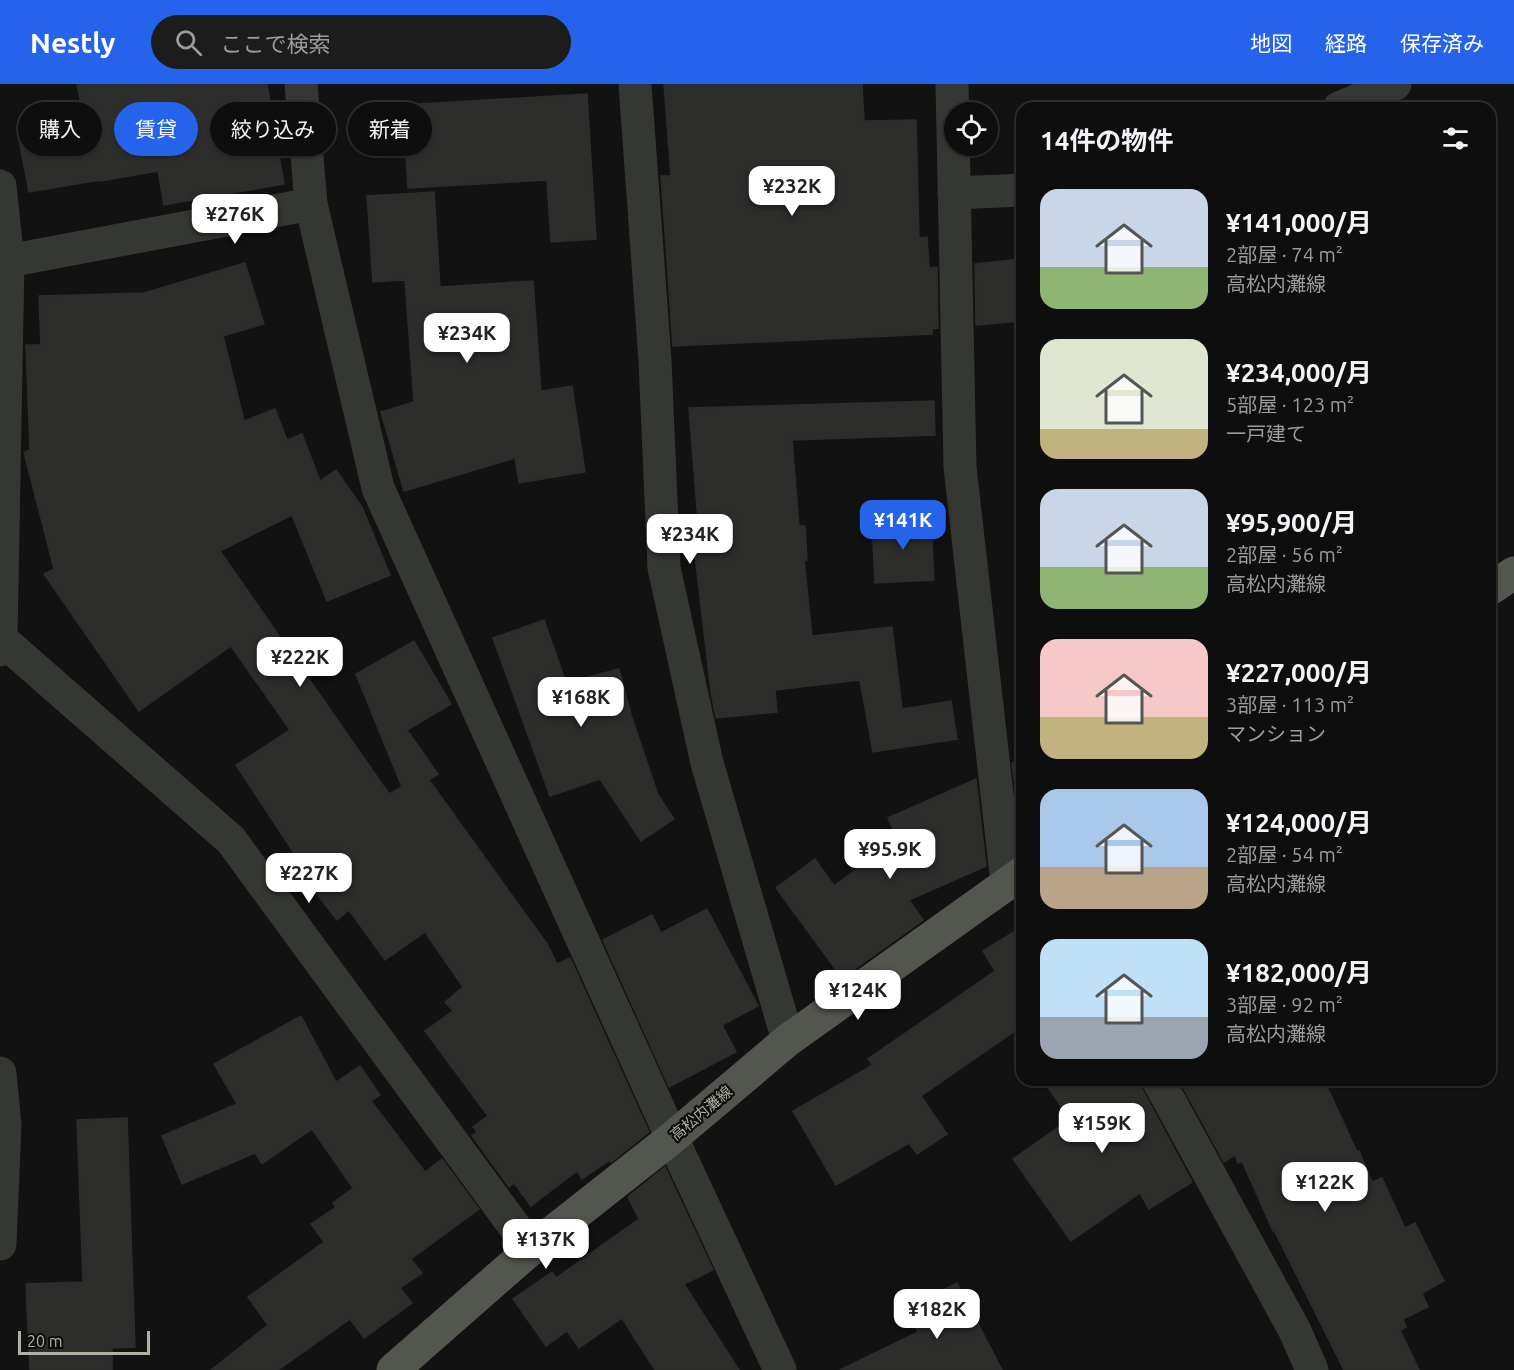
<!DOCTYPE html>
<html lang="ja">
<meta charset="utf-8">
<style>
:root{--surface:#0d0e0d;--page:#1b1c1b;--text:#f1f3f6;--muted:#9a9c9d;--line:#2d2e2e;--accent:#2563eb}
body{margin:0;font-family:Ubuntu,"Noto Sans JP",sans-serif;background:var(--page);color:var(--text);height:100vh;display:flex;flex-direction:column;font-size:22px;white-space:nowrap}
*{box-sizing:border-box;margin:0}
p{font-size:20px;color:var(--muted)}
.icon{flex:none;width:33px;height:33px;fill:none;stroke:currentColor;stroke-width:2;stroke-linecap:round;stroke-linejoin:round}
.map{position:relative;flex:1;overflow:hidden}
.panel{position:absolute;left:1016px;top:18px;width:480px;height:984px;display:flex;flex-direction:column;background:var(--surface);border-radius:18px;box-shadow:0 2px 4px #0004,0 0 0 2px var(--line)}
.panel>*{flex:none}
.guide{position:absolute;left:18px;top:18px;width:570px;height:54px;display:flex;gap:12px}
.tools{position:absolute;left:944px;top:18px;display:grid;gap:12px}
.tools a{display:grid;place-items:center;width:54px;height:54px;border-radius:50%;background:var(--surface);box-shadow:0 2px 4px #0004,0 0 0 2px var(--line);font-size:30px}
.scale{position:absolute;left:18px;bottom:15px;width:132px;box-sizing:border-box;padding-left:6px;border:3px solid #afb2a2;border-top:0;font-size:16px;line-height:21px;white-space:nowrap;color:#afb2a2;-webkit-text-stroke:4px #0c0d0c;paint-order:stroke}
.price{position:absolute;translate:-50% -51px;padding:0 14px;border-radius:12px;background:#fff;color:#222;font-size:20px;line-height:39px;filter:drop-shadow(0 2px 3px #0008)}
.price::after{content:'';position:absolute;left:50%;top:36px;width:18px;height:14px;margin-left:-9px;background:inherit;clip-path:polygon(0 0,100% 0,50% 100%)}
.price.on{background:var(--accent);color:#fff}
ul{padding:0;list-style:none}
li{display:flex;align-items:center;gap:18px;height:150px;padding:0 24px}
li span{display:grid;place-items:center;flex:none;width:168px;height:120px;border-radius:18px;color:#555}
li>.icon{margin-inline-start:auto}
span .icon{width:72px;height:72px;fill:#fffc;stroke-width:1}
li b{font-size:26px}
h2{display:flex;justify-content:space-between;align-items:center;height:72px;padding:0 24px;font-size:26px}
.pill{padding:0 21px;border-radius:27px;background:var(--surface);box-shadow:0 2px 4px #0004,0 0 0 2px var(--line);font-size:21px;line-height:54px}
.pill.on{background:var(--accent);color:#fff}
header{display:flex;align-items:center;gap:36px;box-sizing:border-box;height:84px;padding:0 30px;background:var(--accent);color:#fff}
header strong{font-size:28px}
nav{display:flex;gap:33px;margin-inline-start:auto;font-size:21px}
.search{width:420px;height:54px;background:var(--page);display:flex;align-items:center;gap:15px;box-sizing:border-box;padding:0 21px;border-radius:33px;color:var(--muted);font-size:22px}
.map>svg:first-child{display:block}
.building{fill:#2d2e2c;stroke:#2c2e2b;stroke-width:1.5}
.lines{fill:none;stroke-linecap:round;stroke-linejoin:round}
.minor{stroke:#353732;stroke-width:33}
.major{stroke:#53564e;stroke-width:33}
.labels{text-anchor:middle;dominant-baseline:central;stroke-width:4.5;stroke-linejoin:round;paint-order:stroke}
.street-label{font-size:15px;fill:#afb2a2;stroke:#0c0d0c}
</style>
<header>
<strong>Nestly</strong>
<div class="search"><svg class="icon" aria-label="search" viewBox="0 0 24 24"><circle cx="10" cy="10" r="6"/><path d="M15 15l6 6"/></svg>ここで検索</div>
<nav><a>地図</a><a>経路</a><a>保存済み</a></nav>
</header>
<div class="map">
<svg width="1514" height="1286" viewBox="0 0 1514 1286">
<rect width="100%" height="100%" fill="#111211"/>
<g class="building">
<polygon points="77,0 267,0 284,100 164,121 158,87 100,97 100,96 29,108 18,50 85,39"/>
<polygon points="664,0 862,0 864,37 916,36 919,154 927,153 929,184 937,183 938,244 932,245 932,250 673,262 661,92 671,92"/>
<polygon points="587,10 596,155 551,158 547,96 408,104 403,21"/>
<polygon points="434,108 440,203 533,197 541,307 572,302 585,388 519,399 515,374 404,407 381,328 414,318 405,196 373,198 367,112"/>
<polygon points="1022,175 1022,237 976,241 975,180"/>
<polygon points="245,179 264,240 223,252 244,337 275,325 287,356 302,350 320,397 336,386 362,423 390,491 327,517 292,431 220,467 389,710 402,703 356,590 414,557 451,620 407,646 438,690 429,696 547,860 557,880 570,874 649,1048 611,1078 610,1076 582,1095 577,1087 531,1122 514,1099 509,1103 472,1052 477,1048 473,1043 488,1032 425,947 453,927 445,918 463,903 425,848 385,876 349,826 337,836 291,777 296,772 236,681 290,646 231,562 139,627 44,490 54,485 24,368 30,366 26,261 41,261 39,212 144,209"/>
<polygon points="934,317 935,351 792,356 799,442 805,442 807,476 804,476 812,552 892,543 902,625 951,617 957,655 873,668 860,596 775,606 777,628 716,634 711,608 694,462 700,462 689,324"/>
<polygon points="931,435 934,496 875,499 872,438"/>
<polygon points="544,536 566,599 619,585 631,631 658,711 674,735 641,757 600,695 550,712 493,554"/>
<polygon points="1022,675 1022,760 1012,679"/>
<polygon points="976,695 986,782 909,816 923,836 842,894 776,804 815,775 834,802 897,755 888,734"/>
<polygon points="707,825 758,922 722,941 736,968 669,1003 603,856 652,831 661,849"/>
<polygon points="1022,843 1022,942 921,1012 947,1050 917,1070 909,1059 836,1101 793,1027 873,981 868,975 995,887 983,867"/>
<polygon points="301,932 336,998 360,982 380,1011 371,1017 425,1088 442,1075 479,1125 411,1175 422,1189 400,1204 412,1219 364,1254 350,1235 278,1286 211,1286 268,1241 248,1213 324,1158 311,1140 336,1123 333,1119 353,1104 312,1045 262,1080 255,1069 182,1100 162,1052 237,1020 214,980"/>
<polygon points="1043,996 1139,996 1142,1005 1192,1098 1149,1125 1140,1109 1071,1157 1013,1075 1070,1035"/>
<polygon points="1179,996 1324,996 1357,1068 1359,1067 1372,1098 1382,1094 1405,1144 1415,1139 1444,1197 1422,1209 1428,1223 1403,1235 1406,1243 1400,1246 1419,1286 1344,1286 1274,1146 1273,1147 1242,1077 1238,1079 1235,1071 1224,1078"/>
<polygon points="127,1034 135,1263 112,1264 112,1286 30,1286 26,1200 83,1198 77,1036"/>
<polygon points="665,1083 713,1186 684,1200 739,1286 655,1286 622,1234 579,1264 567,1247 546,1262 513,1215 552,1188 556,1194 639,1135 628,1113"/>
<polygon points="957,1199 1002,1286 840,1286 918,1248 906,1225"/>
</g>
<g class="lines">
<g class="minor">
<polyline points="635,0 655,277 664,484 707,679 788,956"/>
<polyline points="952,0 960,383 1007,799"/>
<polyline points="1339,24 1395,0"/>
<polyline points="0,102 8,177 1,555 0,566"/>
<polyline points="954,109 1022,106"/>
<polyline points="311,120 378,404 672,1054 780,1286"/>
<polyline points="0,176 8,177 311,120 301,0"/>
<polyline points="1,555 231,756 531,1165"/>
<polyline points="0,989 5,1041 0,1160"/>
<polyline points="1158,996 1295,1247 1312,1286"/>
</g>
<g class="major">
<polyline points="1490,505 1514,489"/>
<polyline points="393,1286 531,1165 672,1054 788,956 1022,789"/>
</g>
</g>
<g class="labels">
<g class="street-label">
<text transform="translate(701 1029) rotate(-40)">高松内灘線</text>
</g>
</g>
</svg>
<div class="tools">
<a><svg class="icon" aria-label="locate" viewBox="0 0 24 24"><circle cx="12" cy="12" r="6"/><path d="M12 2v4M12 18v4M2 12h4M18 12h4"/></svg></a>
</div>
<div class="scale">20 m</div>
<b class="price" style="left:792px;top:133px">¥232K</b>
<b class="price" style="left:235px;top:161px">¥276K</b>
<b class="price" style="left:467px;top:280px">¥234K</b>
<b class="price on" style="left:903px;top:467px">¥141K</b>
<b class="price" style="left:690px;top:481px">¥234K</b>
<b class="price" style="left:300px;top:604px">¥222K</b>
<b class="price" style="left:581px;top:644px">¥168K</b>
<b class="price" style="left:890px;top:796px">¥95.9K</b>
<b class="price" style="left:309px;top:820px">¥227K</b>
<b class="price" style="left:858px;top:937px">¥124K</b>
<b class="price" style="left:1102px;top:1070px">¥159K</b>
<b class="price" style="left:1325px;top:1129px">¥122K</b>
<b class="price" style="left:546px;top:1186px">¥137K</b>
<b class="price" style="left:937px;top:1256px">¥182K</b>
<div class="guide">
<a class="pill">購入</a>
<a class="pill on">賃貸</a>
<a class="pill">絞り込み</a>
<a class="pill">新着</a>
</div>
<section class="panel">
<h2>14件の物件<svg class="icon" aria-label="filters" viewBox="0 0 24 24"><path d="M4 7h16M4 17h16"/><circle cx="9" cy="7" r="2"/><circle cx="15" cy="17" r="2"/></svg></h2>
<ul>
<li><span style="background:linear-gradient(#c9d6e8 65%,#8fb573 0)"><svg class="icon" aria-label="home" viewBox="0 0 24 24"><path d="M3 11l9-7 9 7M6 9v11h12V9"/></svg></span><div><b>¥141,000/月</b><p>2部屋 · 74 m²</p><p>高松内灘線</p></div></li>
<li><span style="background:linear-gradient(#dfe7d0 75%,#c2b280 0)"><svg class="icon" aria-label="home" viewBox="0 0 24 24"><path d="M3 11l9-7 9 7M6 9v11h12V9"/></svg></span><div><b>¥234,000/月</b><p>5部屋 · 123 m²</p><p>一戸建て</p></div></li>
<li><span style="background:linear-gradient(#c9d6e8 65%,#8fb573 0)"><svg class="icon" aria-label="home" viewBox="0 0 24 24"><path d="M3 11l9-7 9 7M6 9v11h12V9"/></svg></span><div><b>¥95,900/月</b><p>2部屋 · 56 m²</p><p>高松内灘線</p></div></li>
<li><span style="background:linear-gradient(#f6c9c9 65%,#c2b280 0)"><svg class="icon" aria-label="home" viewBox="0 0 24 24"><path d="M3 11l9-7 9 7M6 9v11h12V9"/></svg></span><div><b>¥227,000/月</b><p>3部屋 · 113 m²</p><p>マンション</p></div></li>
<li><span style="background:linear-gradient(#a9c7e8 65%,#b9a48a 0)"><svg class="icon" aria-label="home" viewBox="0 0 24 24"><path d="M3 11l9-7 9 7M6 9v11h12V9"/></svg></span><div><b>¥124,000/月</b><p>2部屋 · 54 m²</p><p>高松内灘線</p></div></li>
<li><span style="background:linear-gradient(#bfe0f5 65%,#9aa5b1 0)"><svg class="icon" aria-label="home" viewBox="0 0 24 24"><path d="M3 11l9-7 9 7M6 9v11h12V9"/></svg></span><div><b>¥182,000/月</b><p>3部屋 · 92 m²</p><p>高松内灘線</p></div></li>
</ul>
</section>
</div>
